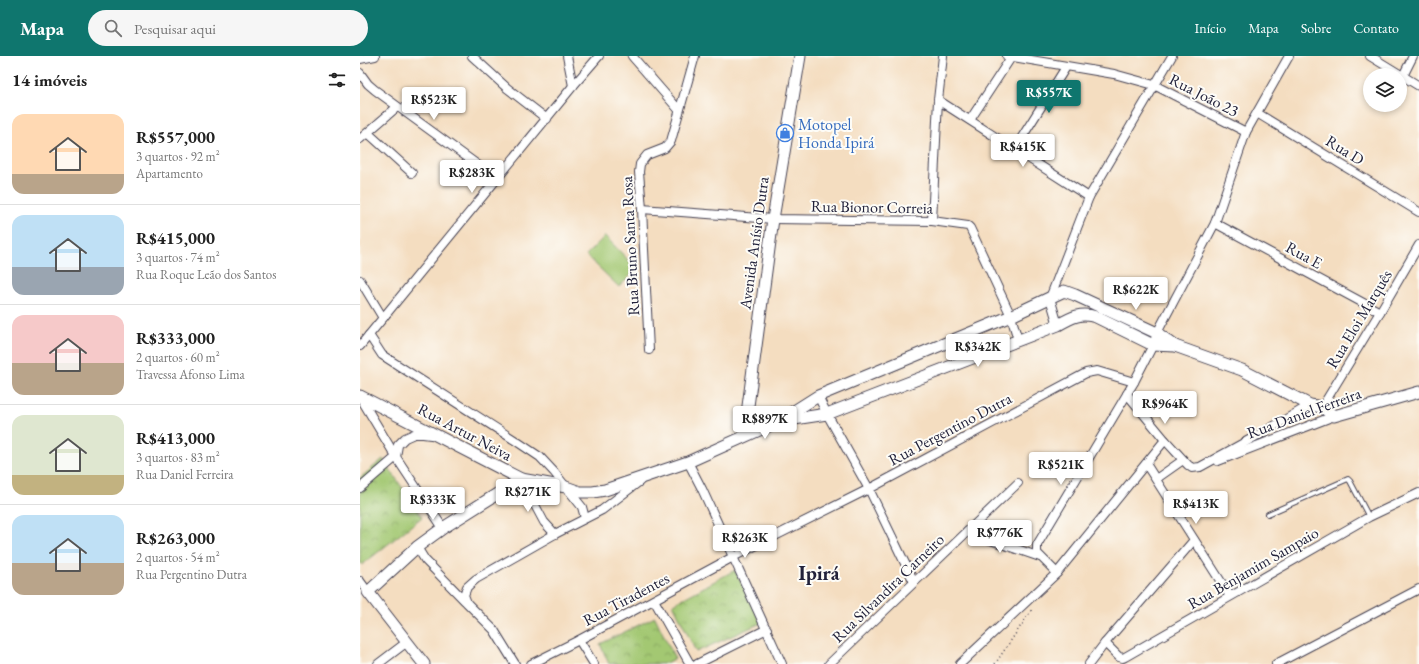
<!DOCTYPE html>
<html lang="pt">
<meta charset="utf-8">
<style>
:root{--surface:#fff;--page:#f6f6f6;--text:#222;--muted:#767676;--line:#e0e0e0;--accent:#0f766e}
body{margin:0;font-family:"EB Garamond",serif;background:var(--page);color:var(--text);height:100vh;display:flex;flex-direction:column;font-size:15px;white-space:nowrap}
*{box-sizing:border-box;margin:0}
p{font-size:13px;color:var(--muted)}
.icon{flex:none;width:22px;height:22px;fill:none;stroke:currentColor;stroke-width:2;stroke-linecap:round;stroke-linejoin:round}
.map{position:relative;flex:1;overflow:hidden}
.drawer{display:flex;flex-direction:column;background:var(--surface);width:360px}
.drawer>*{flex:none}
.fabs{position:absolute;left:1003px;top:12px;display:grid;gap:8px}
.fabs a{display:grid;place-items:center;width:44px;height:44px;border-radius:50%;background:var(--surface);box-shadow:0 2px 6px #0003;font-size:20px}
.price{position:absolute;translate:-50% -34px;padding:0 9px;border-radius:4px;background:#fff;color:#222;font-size:13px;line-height:26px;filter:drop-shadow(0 1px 2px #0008)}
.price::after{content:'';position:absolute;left:50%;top:24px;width:12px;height:9px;margin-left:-6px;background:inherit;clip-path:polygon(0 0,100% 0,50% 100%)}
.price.active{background:var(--accent);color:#fff}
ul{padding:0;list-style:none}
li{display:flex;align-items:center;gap:12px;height:100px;padding:0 12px}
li+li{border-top:1px solid var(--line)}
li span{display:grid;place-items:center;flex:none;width:112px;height:80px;border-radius:12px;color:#555}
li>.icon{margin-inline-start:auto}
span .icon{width:48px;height:48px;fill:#fffc;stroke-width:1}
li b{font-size:17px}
h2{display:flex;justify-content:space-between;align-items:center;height:48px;padding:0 12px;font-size:17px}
header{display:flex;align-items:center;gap:24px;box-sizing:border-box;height:56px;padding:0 20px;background:var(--accent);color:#fff}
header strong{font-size:19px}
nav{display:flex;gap:22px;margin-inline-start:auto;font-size:14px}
.search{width:280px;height:36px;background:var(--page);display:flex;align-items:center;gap:10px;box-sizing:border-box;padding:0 14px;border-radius:22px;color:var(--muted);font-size:15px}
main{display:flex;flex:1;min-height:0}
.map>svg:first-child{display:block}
.park{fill:url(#park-crowns);stroke:#627556}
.pitch{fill:#a3c872;stroke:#627556}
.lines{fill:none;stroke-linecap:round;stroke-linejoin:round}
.lane-casing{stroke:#423e4f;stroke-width:6}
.street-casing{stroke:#423e4f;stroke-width:10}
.secondary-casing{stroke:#423e4f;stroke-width:13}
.path{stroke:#423e4f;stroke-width:1.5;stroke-dasharray:1 3;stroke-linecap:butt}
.lane{stroke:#fff;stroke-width:4}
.street{stroke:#fff;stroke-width:8}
.secondary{stroke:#fff;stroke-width:11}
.labels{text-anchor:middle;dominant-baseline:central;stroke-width:4;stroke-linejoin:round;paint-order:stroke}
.street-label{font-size:16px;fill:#22223b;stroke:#fdfcf7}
.shop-label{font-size:16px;fill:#366cbe;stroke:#fdfcf7;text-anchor:start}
.district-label{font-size:20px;font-weight:bold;fill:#22223b;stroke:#fdfcf7}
</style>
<header>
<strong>Mapa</strong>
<div class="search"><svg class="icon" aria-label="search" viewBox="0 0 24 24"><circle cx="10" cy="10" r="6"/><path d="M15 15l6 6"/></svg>Pesquisar aqui</div>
<nav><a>Início</a><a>Mapa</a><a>Sobre</a><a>Contato</a></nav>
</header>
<main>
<section class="drawer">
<h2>14 imóveis<svg class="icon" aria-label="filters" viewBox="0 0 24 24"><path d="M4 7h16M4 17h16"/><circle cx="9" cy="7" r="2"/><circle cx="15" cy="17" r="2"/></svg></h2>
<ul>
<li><span style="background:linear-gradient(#ffd9b3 75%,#b9a48a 0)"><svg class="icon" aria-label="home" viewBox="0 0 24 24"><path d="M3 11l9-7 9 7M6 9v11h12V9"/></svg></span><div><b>R$557,000</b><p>3 quartos · 92 m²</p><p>Apartamento</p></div></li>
<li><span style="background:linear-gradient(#bfe0f5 65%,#9aa5b1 0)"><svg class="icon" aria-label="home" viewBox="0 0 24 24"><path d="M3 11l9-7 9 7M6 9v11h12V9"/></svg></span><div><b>R$415,000</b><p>3 quartos · 74 m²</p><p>Rua Roque Leão dos Santos</p></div></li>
<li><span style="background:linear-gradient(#f6c9c9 60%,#b9a48a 0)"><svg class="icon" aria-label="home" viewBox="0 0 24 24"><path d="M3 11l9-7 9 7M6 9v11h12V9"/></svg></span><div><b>R$333,000</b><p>2 quartos · 60 m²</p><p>Travessa Afonso Lima</p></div></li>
<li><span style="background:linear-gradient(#dfe7d0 75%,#c2b280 0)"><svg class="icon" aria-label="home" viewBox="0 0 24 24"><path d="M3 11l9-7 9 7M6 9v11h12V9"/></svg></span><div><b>R$413,000</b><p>3 quartos · 83 m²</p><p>Rua Daniel Ferreira</p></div></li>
<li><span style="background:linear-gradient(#bfe0f5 60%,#b9a48a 0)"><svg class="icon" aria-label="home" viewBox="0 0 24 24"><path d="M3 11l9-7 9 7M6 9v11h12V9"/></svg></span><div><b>R$263,000</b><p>2 quartos · 54 m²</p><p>Rua Pergentino Dutra</p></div></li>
</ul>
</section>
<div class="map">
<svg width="1059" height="608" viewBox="0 0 1059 608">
<defs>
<pattern id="park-crowns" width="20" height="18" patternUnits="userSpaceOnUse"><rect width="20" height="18" fill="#a3c872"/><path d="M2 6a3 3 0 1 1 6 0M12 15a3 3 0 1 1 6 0" fill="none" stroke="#84a25f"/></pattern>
</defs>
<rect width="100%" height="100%" fill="#fdfcf7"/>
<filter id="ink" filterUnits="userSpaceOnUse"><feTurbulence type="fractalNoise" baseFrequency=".025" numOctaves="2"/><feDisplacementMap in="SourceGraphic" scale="8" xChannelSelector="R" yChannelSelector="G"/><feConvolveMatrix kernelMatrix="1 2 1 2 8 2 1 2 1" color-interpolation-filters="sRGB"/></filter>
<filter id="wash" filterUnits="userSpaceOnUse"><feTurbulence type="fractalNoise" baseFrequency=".012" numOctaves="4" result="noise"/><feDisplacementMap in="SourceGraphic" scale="16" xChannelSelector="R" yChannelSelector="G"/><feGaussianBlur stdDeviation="0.9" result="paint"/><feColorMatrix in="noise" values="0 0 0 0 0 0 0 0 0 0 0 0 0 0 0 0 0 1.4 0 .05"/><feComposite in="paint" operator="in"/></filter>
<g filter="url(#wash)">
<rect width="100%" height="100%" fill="#f4ddc0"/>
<g class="park">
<polygon points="23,403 62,461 2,509 0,506 0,422"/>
<polygon points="375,514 401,567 336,596 313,548"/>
<polygon points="295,561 315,603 303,608 249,608 240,588"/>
</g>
<polygon class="pitch" points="245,180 277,213 259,231 226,199"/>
</g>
<g filter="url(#ink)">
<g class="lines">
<g class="lane-casing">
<polyline id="lane" points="908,458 988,423 990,425 1009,461"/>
</g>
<g class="street-casing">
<g id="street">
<polyline points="112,0 147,32 187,63"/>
<polyline points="207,0 213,30"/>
<polyline points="272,0 319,54"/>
<polyline points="647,0 754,18 794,29 886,76"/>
<polyline points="1010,0 1059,30"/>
<polyline points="0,3 15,0"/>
<polyline points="0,17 8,28 15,34 137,123"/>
<polyline points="1043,20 1053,0"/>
<polyline points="578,44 729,141"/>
<polyline points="897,57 1059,156"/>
<polyline points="610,64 652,0"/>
<polyline points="8,77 52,117"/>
<polyline points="0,83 37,51"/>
<polyline points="654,94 706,11"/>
<polyline points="282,153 413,163 572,165 608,170 610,172 651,260 658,284"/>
<polyline points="572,165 578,44 583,0"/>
<polyline points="855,167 1020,256"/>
<polyline points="0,224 23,262"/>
<polyline points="698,269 690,242 729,141 812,0"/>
<polyline points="9,279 22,299 156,385 180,401 194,416 222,451 225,462"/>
<polyline points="0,290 213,30 239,0"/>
<polyline points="289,294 282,153 279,116 280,108 287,99 305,92 311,85 335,0"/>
<polyline points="774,326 767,338 805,384 828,409 832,412 840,411 909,373 950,349"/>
<polyline points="458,340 467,358 509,433 554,526"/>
<polyline points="0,341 36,401 83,472"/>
<polyline points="962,351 1020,256 1059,189"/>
<polyline points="858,405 974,360"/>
<polyline points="328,406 342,433 422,608"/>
<polyline points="786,408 870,540"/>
<polyline points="161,423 184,466 195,478"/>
<polyline points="796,423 823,404"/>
<polyline points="0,432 36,401 38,389 45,382 54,378 63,378 71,379"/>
<polyline points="607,476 680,501"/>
<polyline points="57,491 65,504 105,545"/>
<polyline points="697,517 677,497 677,489 767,338"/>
<polyline points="0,525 8,536"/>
<polyline points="294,544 330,608"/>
<polyline points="219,584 234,608"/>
<polyline points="745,587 759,601 763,602 765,601 1009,461 1059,437"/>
<polyline points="18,608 47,586"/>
<polyline points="155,608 134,574 107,547 104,539 107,531 116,523 195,478 242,454 280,425"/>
<polyline points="171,608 219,584 373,501 509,433 726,317 737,315 774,326 793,289 797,277 855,167 886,76 929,0"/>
<polyline points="337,608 407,573"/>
<polyline points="469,608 658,427"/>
<polyline points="600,608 697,517 805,384"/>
<polyline points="729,608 745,587 834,484"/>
<polyline points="916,608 1059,533"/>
</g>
</g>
<g class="secondary-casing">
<g id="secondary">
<polyline points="0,340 161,423 206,431 220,436 233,436 245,434 328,406 417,366 458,340 651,260 704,235 715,239 797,277 815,290"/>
<path d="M421,365L467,358L698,269C712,261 721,256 736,261L793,289L815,290L882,314L950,349L962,351L974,360L1059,336"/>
<polyline points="384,380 413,163 440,0"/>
<polyline points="64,608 8,536 57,491 83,472 161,423"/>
</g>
</g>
<polyline class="path" points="635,608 673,552"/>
<use href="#lane" class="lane"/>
<use href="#street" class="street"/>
<use href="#secondary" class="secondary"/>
</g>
</g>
<defs>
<g id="shop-ring" transform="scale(0.9)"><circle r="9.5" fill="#fdfcf7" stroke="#3f7fe0" stroke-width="1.5"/><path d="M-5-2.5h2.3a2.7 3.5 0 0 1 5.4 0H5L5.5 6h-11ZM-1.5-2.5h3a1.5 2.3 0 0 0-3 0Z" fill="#3f7fe0"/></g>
</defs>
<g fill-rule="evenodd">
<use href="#shop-ring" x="425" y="77"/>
</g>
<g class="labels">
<g class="street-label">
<text transform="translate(844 39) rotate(27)">Rua João 23</text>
<text transform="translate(985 94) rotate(32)">Rua D</text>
<text transform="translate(512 151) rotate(1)">Rua Bionor Correia</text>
<text transform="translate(394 187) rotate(-82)">Avenida Anísio Dutra</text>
<text transform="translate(270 190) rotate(-93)">Rua Bruno Santa Rosa</text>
<text transform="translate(944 199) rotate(29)">Rua E</text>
<text transform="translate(999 263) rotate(-59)">Rua Eloi Marquês</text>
<text transform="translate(944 357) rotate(-20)">Rua Daniel Ferreira</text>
<text transform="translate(590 373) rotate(-28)">Rua Pergentino Dutra</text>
<text transform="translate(105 376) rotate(28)">Rua Artur Neiva</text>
<text transform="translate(893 512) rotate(-30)">Rua Benjamim Sampaio</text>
<text transform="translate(528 532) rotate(-44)">Rua Silvandira Carneiro</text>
<text transform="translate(266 543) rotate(-28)">Rua Tiradentes</text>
</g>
<g class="shop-label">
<text x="438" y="68">Motopel<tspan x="438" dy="18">Honda Ipirá</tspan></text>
</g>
<g class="district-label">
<text x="459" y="517">Ipirá</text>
</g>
</g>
</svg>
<div class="fabs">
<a><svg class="icon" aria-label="layers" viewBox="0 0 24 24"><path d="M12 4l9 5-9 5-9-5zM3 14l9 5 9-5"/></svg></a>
</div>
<b class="price active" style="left:689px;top:58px">R$557K</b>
<b class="price" style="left:74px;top:65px">R$523K</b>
<b class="price" style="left:663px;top:112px">R$415K</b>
<b class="price" style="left:112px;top:138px">R$283K</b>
<b class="price" style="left:776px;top:255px">R$622K</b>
<b class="price" style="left:618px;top:312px">R$342K</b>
<b class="price" style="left:805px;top:369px">R$964K</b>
<b class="price" style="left:405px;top:384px">R$897K</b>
<b class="price" style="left:701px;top:430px">R$521K</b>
<b class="price" style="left:168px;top:457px">R$271K</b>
<b class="price" style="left:73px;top:465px">R$333K</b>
<b class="price" style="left:836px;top:469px">R$413K</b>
<b class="price" style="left:640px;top:498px">R$776K</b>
<b class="price" style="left:385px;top:503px">R$263K</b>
</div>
</main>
